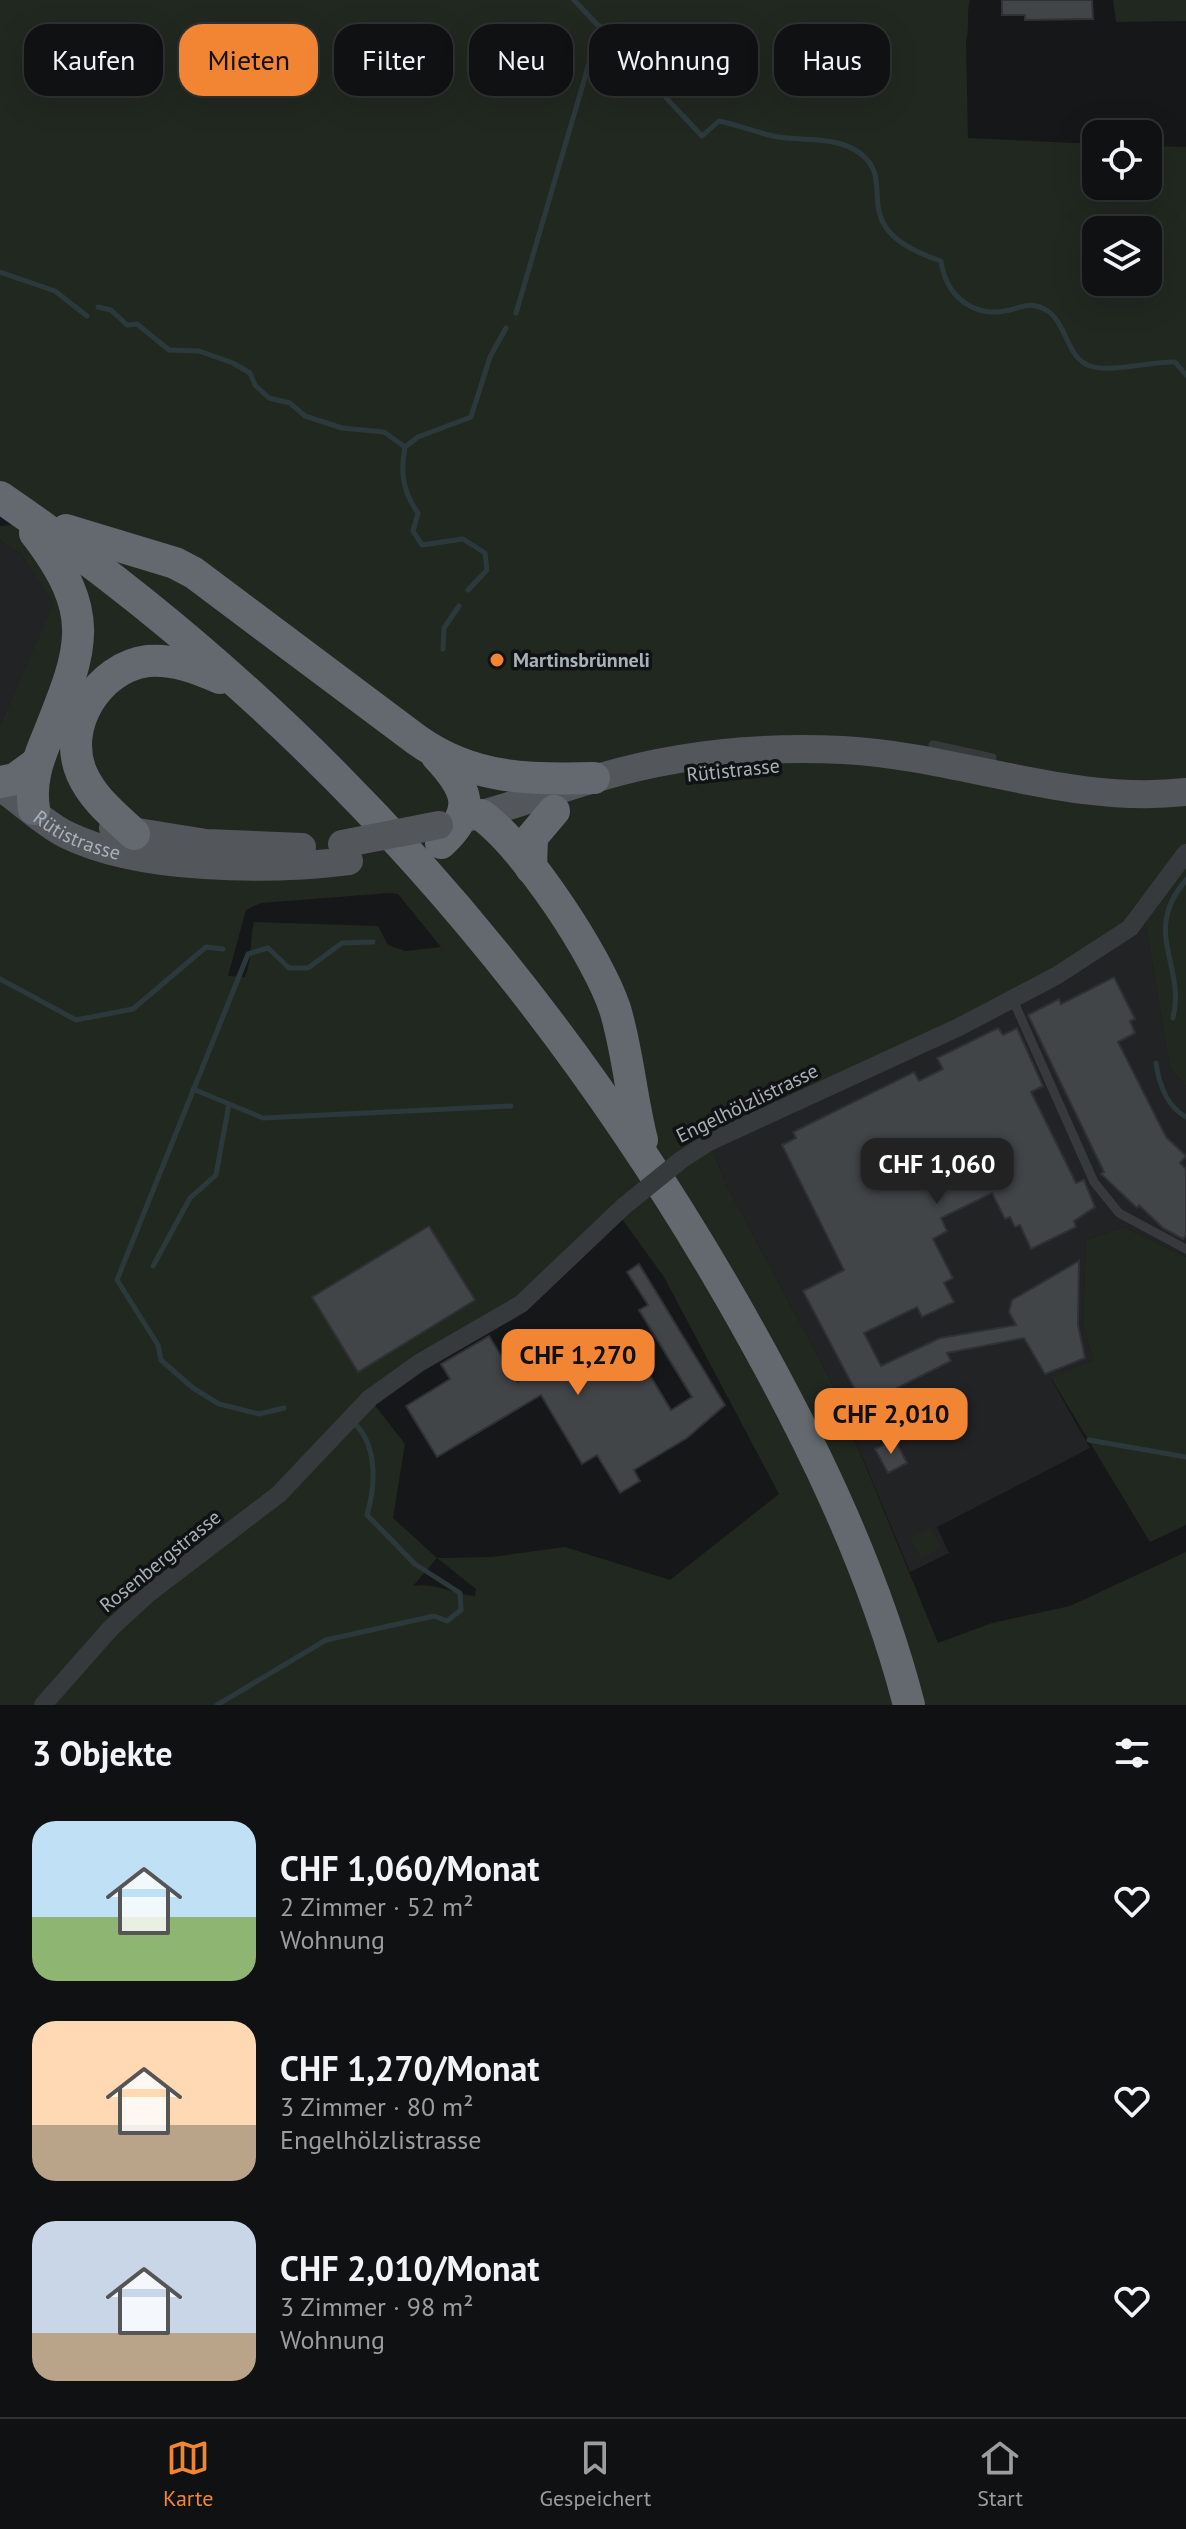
<!DOCTYPE html>
<html lang="de">
<meta charset="utf-8">
<style>
:root{--surface:#101112;--page:#1e1f20;--text:#f1f3f6;--muted:#9c9d9f;--line:#303132;--accent:#f28534}
body{margin:0;font-family:"PT Sans",sans-serif;background:var(--page);color:var(--text);height:100vh;display:flex;flex-direction:column;font-size:30px;white-space:nowrap}
*{box-sizing:border-box;margin:0}
p{font-size:26px;color:var(--muted)}
.icon{flex:none;width:44px;height:44px;fill:none;stroke:currentColor;stroke-width:2;stroke-linecap:round;stroke-linejoin:round}
.map{position:relative;height:1705px;overflow:hidden}
.drawer{display:flex;flex-direction:column;background:var(--surface);flex:1}
.drawer>*{flex:none}
.top-card{position:absolute;left:24px;top:24px;width:1138px;height:72px;display:flex;gap:16px}
.controls{position:absolute;left:1082px;top:120px;display:grid;gap:16px}
.controls a{display:grid;place-items:center;width:80px;height:80px;border-radius:16px;background:var(--surface);box-shadow:0 8px 32px #0002,0 0 0 2px var(--line);font-size:40px}
.price{position:absolute;translate:-50% -68px;padding:0 18px;border-radius:16px;background:var(--accent);color:#111;font-size:26px;line-height:52px;filter:drop-shadow(0 2px 4px #0008)}
.price::after{content:'';position:absolute;left:50%;top:48px;width:24px;height:18px;margin-left:-12px;background:inherit;clip-path:polygon(0 0,100% 0,50% 100%)}
.price.active{background:#222;color:#fff}
ul{padding:0;list-style:none}
li{display:flex;align-items:center;gap:24px;height:200px;padding:0 32px}
li span{display:grid;place-items:center;flex:none;width:224px;height:160px;border-radius:24px;color:#555}
li>.icon{margin-inline-start:auto}
span .icon{width:96px;height:96px;fill:#fffc;stroke-width:1}
li b{font-size:34px}
h2{display:flex;justify-content:space-between;align-items:center;height:96px;padding:0 32px;font-size:34px}
.pill{padding:0 28px;border-radius:24px;background:var(--surface);box-shadow:0 8px 32px #0002,0 0 0 2px var(--line);font-size:28px;line-height:72px}
.pill.active{background:var(--accent);color:#111}
.tab-bar{display:flex;justify-content:space-around;align-items:center;height:112px;border-top:2px solid var(--line);background:var(--surface);font-size:22px;color:var(--muted)}
.tab-bar a{display:grid;justify-items:center;gap:4px}
.tab-bar .active{color:var(--accent)}
.map>svg:first-child{display:block}
.built{fill:#222325}
.green{fill:#212820;fill-rule:evenodd}
.lines{fill:none;stroke-linecap:round;stroke-linejoin:round}
.stream{stroke:#2c393c;stroke-width:5}
.building{fill:#424548;stroke:#303134;stroke-width:2}
.lane{stroke:#373a3d;stroke-width:9}
.street{stroke:#373a3d;stroke-width:18}
.primary{stroke:#53575c;stroke-width:28}
.highway{stroke:#63696e;stroke-width:32}
.street-bridge{stroke:#373a3d;stroke-width:18}
.primary-bridge{stroke:#53575c;stroke-width:28}
.poi-dot{fill:#f28534;stroke:#111213;stroke-width:3}
.labels{text-anchor:middle;dominant-baseline:central;stroke-width:7;stroke-linejoin:round;paint-order:stroke}
.poi-label{font-size:20px;font-weight:bold;fill:#a8b1b8;stroke:#111213;text-anchor:start}
.street-label{font-size:20px;fill:#a8b1b8;stroke:#111213}
</style>
<div class="map">
<svg width="1186" height="1705" viewBox="0 0 1186 1705">
<rect width="100%" height="100%" fill="#161718"/>
<g class="built">
<polygon points="0,540 21,554 55,603 0,725"/>
<polygon points="1144,914 1170,1069 1186,1086 1186,1257 1124,1227 1086,1240 1083,1325 1093,1360 1051,1379 1090,1448 937,1527 949,1553 910,1572 830,1379 726,1184 709,1142"/>
</g>
<g class="green">
<path d="M0,0H970C966,14 970,26 966,41L968,138L1096,144V186H1148V146L1186,147V1086L1170,1069L1144,915L1115,939L709,1142L726,1184L830,1379L938,1643L992,1623L1070,1606L1186,1552V1705H0V725L54,603L21,554L0,540V526L45,522L0,497ZM1096,230H1148V282H1096ZM389,893L398,894L441,947L405,951L388,945L378,926L254,922C249,942 253,958 245,977L228,976L246,910L261,903ZM617,1212L664,1277L779,1494L670,1580L565,1547L492,1557L437,1558L393,1518L405,1444L370,1399L521,1304ZM437,1558L476,1589L475,1596C453,1594 435,1582 413,1586Z"/>
<polygon points="1113,0 1186,0 1186,21 1116,22"/>
<polygon points="1124,1227 1186,1257 1186,1525 1150,1542 1051,1378 1093,1360 1083,1325 1086,1240"/>
<polygon points="930,1528 941,1547 921,1559 910,1538"/>
</g>
<g class="lines">
<g class="stream">
<path d="M574,0L702,136L719,121C738,125 758,133 778,137C805,141 838,136 861,154C900,184 841,228 941,261C946,296 973,319 1010,310C1022,307 1027,303 1040,307C1068,317 1064,357 1090,366C1110,373 1153,361 1175,362L1186,375"/>
<polyline points="0,272 55,291 87,316"/>
<polyline points="98,307 111,310 127,325 137,324 169,350 199,351 233,363 250,373 255,385 269,398 290,403 305,416 342,428 384,432 405,447"/>
<polyline points="516,313 600,26"/>
<path d="M468,590L487,570L485,553L463,539L422,545L413,531L418,513C403,492 400,473 405,447L418,437L471,417L490,357L506,328"/>
<polyline points="443,649 444,628 459,606"/>
<polyline points="0,979 76,1020 133,1009 206,947 223,949"/>
<path d="M1173,1018C1186,965 1141,932 1186,880"/>
<path d="M1156,1063C1159,1084 1166,1106 1186,1117"/>
<polyline points="193,1089 263,1118 511,1106"/>
<polyline points="153,1266 190,1198 216,1175 229,1104"/>
<polyline points="284,1408 259,1414 219,1404 193,1388 161,1360 158,1345 117,1280 248,954 268,948 289,968 308,968 342,943 373,942"/>
<polyline points="1089,1440 1186,1457"/>
<path d="M217,1705L326,1640L434,1616L447,1621L461,1610L460,1593L415,1564L367,1515C375,1488 378,1449 357,1426"/>
</g>
</g>
<g class="building">
<polygon points="1002,0 1092,0 1093,19 1025,20 1025,15 1002,15"/>
<polygon points="1114,977 1135,1019 1130,1021 1135,1033 1118,1042 1166,1137 1186,1156 1180,1163 1186,1169 1186,1235 1183,1239 1163,1228 1139,1205 1137,1208 1101,1174 1104,1172 1028,1015 1059,999 1061,1004"/>
<polygon points="998,1028 1003,1035 1017,1028 1043,1086 1031,1092 1076,1183 1084,1180 1095,1207 1074,1221 1076,1227 1031,1249 1020,1225 1015,1227 1010,1217 1005,1219 992,1193 941,1218 947,1231 933,1239 953,1278 944,1283 954,1302 922,1317 917,1307 864,1333 881,1366 940,1338 1016,1325 1009,1312 1012,1300 1079,1261 1078,1325 1085,1358 1045,1374 1024,1338 947,1353 951,1361 863,1405 803,1291 844,1270 782,1145 796,1138 793,1132 914,1072 919,1081 943,1069 937,1058"/>
<polygon points="429,1226 475,1300 358,1372 312,1297"/>
<polygon points="639,1264 725,1405 687,1438 634,1470 640,1481 620,1493 597,1455 582,1464 541,1395 437,1457 406,1406 450,1379 441,1364 489,1336 518,1382 603,1331 630,1376 645,1367 671,1410 692,1397 639,1310 648,1305 627,1272"/>
<polygon points="895,1439 907,1463 888,1473 875,1449"/>
</g>
<g class="lines">
<g class="lane">
<polyline points="933,745 992,758 990,770"/>
<polyline points="1013,1000 1094,1182 1119,1213 1186,1249"/>
</g>
<g class="street">
<polyline points="681,1160 709,1142 959,1027 1056,976 1130,928 1186,853"/>
<polyline points="43,1705 110,1629 149,1593 279,1494 370,1398 419,1363 521,1304 623,1207"/>
</g>
<g class="primary">
<path id="s1" d="M0,787C21,801 42,822 65,834C139,871 268,871 349,861"/>
<path d="M463,819C508,808 552,791 597,778C677,754 760,746 843,750C959,756 1069,805 1186,792"/>
<polyline points="113,828 206,843 302,847"/>
</g>
<g class="highway">
<path d="M0,497C308,707 548,980 733,1302C806,1430 872,1562 909,1705"/>
<path d="M66,530L175,563L194,573L417,740C472,779 529,780 594,778"/>
<path d="M437,756C468,789 477,810 441,843"/>
<polyline points="0,782 15,779 37,763"/>
<path d="M34,809C30,783 37,762 47,738C83,648 98,615 35,533"/>
<path d="M481,815C525,846 598,957 615,1009C628,1052 631,1097 642,1140"/>
<path d="M134,834C114,815 93,799 82,774C61,727 98,667 148,661C174,659 197,668 220,678"/>
<polyline points="531,868 532,837 554,811"/>
</g>
<polyline class="street-bridge" points="623,1207 681,1160"/>
<polyline class="primary-bridge" points="342,844 439,825"/>
</g>
<circle class="poi-dot" cx="497" cy="660" r="8"/>
<g class="labels">
<g class="poi-label">
<text x="513" y="660">Martinsbrünneli</text>
</g>
<g class="street-label">
<text transform="translate(733 770) rotate(-6)">Rütistrasse</text>
<text stroke="none"><textPath href="#s1" startOffset="92">Rütistrasse</textPath></text>
<text transform="translate(747 1103) rotate(-26)">Engelhölzlistrasse</text>
<text transform="translate(160 1561) rotate(-39)">Rosenbergstrasse</text>
</g>
</g>
</svg>
<div class="controls">
<a><svg class="icon" aria-label="locate" viewBox="0 0 24 24"><circle cx="12" cy="12" r="6"/><path d="M12 2v4M12 18v4M2 12h4M18 12h4"/></svg></a>
<a><svg class="icon" aria-label="layers" viewBox="0 0 24 24"><path d="M12 4l9 5-9 5-9-5zM3 14l9 5 9-5"/></svg></a>
</div>
<b class="price active" style="left:937px;top:1206px">CHF 1,060</b>
<b class="price" style="left:578px;top:1397px">CHF 1,270</b>
<b class="price" style="left:891px;top:1456px">CHF 2,010</b>
<div class="top-card">
<a class="pill">Kaufen</a>
<a class="pill active">Mieten</a>
<a class="pill">Filter</a>
<a class="pill">Neu</a>
<a class="pill">Wohnung</a>
<a class="pill">Haus</a>
</div>
</div>
<section class="drawer">
<h2>3 Objekte<svg class="icon" aria-label="filters" viewBox="0 0 24 24"><path d="M4 7h16M4 17h16"/><circle cx="9" cy="7" r="2"/><circle cx="15" cy="17" r="2"/></svg></h2>
<ul>
<li><span style="background:linear-gradient(#bfe0f5 60%,#8fb573 0)"><svg class="icon" aria-label="home" viewBox="0 0 24 24"><path d="M3 11l9-7 9 7M6 9v11h12V9"/></svg></span><div><b>CHF 1,060/Monat</b><p>2 Zimmer · 52 m²</p><p>Wohnung</p></div><svg class="icon" aria-label="heart" viewBox="0 0 24 24"><path d="M12 20l-8-8c-3-5 5-10 8-4 3-6 11-1 8 4z"/></svg></li>
<li><span style="background:linear-gradient(#ffd9b3 65%,#b9a48a 0)"><svg class="icon" aria-label="home" viewBox="0 0 24 24"><path d="M3 11l9-7 9 7M6 9v11h12V9"/></svg></span><div><b>CHF 1,270/Monat</b><p>3 Zimmer · 80 m²</p><p>Engelhölzlistrasse</p></div><svg class="icon" aria-label="heart" viewBox="0 0 24 24"><path d="M12 20l-8-8c-3-5 5-10 8-4 3-6 11-1 8 4z"/></svg></li>
<li><span style="background:linear-gradient(#c9d6e8 70%,#b9a48a 0)"><svg class="icon" aria-label="home" viewBox="0 0 24 24"><path d="M3 11l9-7 9 7M6 9v11h12V9"/></svg></span><div><b>CHF 2,010/Monat</b><p>3 Zimmer · 98 m²</p><p>Wohnung</p></div><svg class="icon" aria-label="heart" viewBox="0 0 24 24"><path d="M12 20l-8-8c-3-5 5-10 8-4 3-6 11-1 8 4z"/></svg></li>
</ul>
</section>
<nav class="tab-bar">
<a class="active"><svg class="icon" aria-label="map" viewBox="0 0 24 24"><path d="M3 6l6-2 6 2 6-2v14l-6 2-6-2-6 2zM9 4v14M15 6v14"/></svg>Karte</a>
<a><svg class="icon" aria-label="saved" viewBox="0 0 24 24"><path d="M7 4h10v16l-5-4-5 4z"/></svg>Gespeichert</a>
<a><svg class="icon" aria-label="home" viewBox="0 0 24 24"><path d="M3 11l9-7 9 7M6 9v11h12V9"/></svg>Start</a>
</nav>
